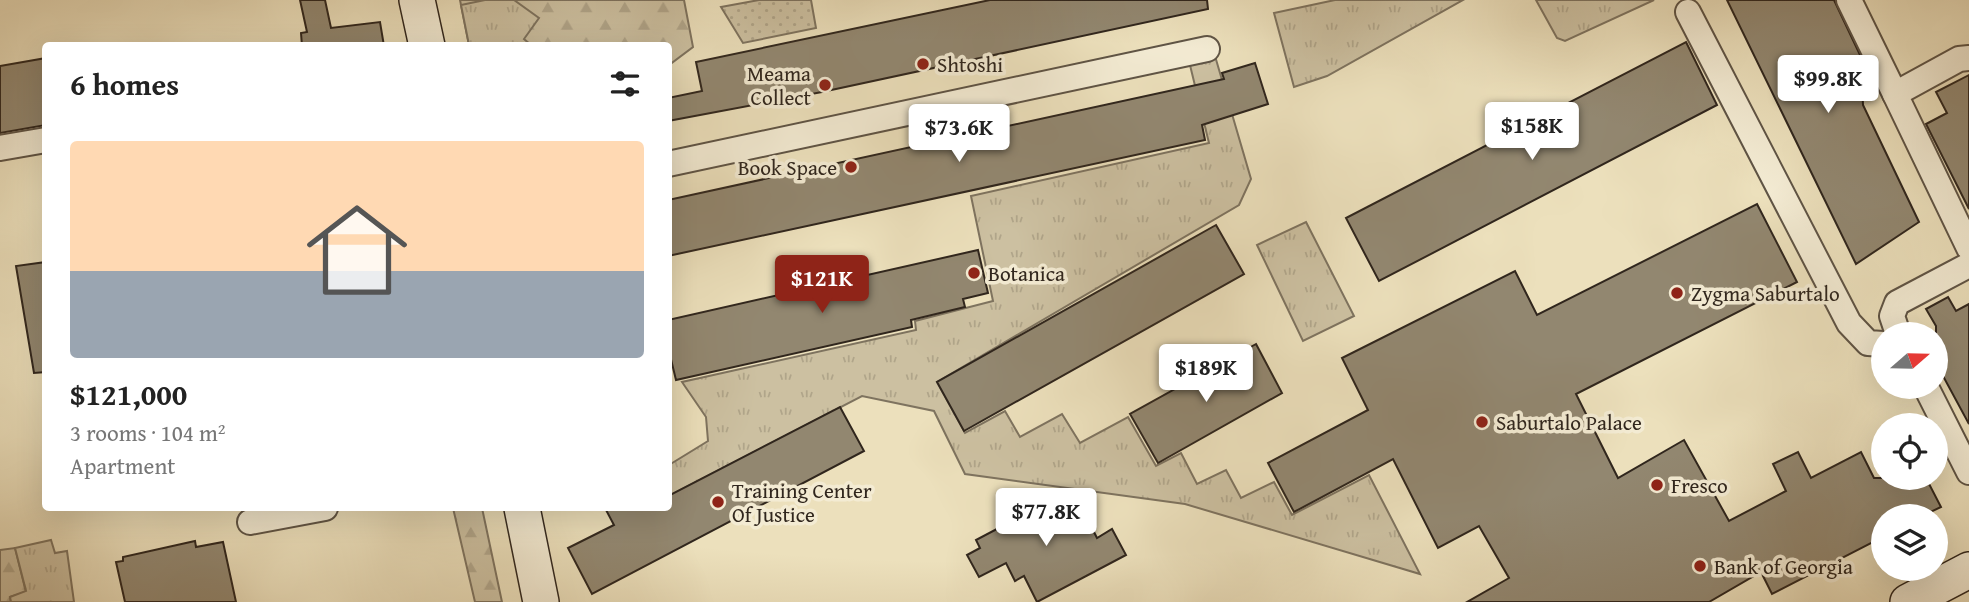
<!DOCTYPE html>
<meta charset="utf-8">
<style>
:root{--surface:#fff;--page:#f2f2f2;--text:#222;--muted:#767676;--line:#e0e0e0;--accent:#8f2418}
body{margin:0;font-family:"Gentium Book Plus",serif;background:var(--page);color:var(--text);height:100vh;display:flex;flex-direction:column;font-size:26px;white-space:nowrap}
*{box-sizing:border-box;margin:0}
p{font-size:23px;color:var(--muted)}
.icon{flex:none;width:38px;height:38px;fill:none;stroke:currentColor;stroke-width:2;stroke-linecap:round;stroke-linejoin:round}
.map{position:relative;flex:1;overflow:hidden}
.sheet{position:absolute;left:42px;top:42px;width:630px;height:469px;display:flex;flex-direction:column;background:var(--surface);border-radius:7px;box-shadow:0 7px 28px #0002}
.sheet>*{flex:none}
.needle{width:46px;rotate:70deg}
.controls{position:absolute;left:1871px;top:322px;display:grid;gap:14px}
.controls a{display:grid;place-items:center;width:77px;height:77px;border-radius:50%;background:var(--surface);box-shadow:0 7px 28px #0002;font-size:35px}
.price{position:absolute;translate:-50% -60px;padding:0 16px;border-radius:7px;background:#fff;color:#222;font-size:23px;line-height:46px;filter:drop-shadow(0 2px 4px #0008)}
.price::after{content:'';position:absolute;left:50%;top:42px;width:21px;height:16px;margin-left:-10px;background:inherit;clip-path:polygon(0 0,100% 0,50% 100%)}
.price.current{background:var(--accent);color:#fff}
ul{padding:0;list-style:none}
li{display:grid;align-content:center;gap:14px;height:371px;padding:0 28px}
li+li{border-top:2px solid var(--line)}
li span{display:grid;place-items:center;height:217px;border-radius:7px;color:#555}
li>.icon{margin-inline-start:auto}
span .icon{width:126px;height:126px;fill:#fffc;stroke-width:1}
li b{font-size:30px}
h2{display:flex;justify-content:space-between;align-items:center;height:84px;padding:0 28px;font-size:30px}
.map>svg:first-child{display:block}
.grass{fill:url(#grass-dots);stroke:#7e735f;stroke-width:2}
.forest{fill:url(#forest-firs);stroke:#7e735f;stroke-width:2}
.park{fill:url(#park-tufts);stroke:#7e735f;stroke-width:2}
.building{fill:#928770;stroke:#30261d;stroke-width:2}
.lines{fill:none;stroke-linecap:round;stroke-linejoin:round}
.street-casing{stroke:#5f5445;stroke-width:28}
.secondary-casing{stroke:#30261d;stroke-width:38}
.street{stroke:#f3ebd3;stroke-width:24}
.secondary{stroke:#f3ebd3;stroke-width:35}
.poi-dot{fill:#8f2418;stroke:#f3ebd3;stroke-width:2.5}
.labels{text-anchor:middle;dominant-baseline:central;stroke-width:7;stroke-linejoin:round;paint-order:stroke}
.poi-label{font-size:21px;fill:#30261d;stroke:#f3ebd3;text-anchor:start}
</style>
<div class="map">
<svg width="1969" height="602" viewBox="0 0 1969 602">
<defs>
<pattern id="grass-dots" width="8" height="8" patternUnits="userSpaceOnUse" patternTransform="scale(1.75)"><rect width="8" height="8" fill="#ccc0a1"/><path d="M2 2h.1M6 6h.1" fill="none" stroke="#b0a58a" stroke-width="1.8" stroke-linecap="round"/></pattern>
<pattern id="forest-firs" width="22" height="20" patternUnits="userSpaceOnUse" patternTransform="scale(1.75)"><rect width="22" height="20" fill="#ccc0a1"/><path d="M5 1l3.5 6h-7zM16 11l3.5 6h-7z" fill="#b0a58a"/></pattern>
<pattern id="park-tufts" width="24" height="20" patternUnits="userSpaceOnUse" patternTransform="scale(1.75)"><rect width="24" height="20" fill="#ccc0a1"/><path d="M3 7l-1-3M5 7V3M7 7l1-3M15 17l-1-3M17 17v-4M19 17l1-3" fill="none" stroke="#b0a58a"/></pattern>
</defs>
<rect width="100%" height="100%" fill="#ece0bc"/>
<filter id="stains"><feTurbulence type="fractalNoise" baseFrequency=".00286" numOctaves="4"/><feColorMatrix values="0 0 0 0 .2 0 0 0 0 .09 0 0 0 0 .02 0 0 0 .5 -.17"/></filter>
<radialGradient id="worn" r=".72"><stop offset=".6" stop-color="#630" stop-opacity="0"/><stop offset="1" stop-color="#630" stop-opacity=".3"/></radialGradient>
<polygon class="grass" points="759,0 811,0 816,28 743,43 721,7"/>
<g class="forest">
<polygon points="460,0 684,0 693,47 669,65 668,46 469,45"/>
<polygon points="453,508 482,508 502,602 475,602"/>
<polygon points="15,548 26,592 10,597 11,602 0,602 0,550"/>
</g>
<g class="park">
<polygon points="485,0 514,0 539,18 524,39 531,45 469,45 461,5"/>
<polygon points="1335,0 1463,0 1327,76 1294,87 1274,13"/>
<polygon points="1536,0 1654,0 1565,41 1557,38"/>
<polygon points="1215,56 1251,179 1239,205 937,382 965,433 1005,411 1020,437 1062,414 1080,443 1128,417 1156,466 1181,453 1197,484 1226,470 1241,498 1274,482 1292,515 1369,475 1420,574 1185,504 965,474 934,411 862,396 669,496 669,465 708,441 706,417 682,382 916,330 915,321 993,301 971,196 1209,143 1189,61"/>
<polygon points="1306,222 1354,316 1303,341 1257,245"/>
<polygon points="51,540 55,553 67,551 74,602 11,602 10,597 26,591 15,548"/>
</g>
<g class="building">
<polygon points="300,0 325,0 331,28 380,22 384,46 302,46 301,33 307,32"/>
<polygon points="990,0 1207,0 1208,9 822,92 668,121 668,98 702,91 696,62"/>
<polygon points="1727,0 1834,0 1861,57 1863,105 1919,222 1856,264"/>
<polygon points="1686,42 1717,105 1379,281 1346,218"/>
<polygon points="46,58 46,125 0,133 0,66"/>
<polygon points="1255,63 1268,104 1202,125 1205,140 668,256 668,200 1224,79 1222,73"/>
<polygon points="1969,75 1969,209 1926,124 1947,113 1936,92"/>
<polygon points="1757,204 1797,282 1576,394 1618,478 1684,440 1729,521 1786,491 1773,464 1798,452 1811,478 1861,452 1874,478 1926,478 1941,507 1922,516 1883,516 1883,537 1772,594 1761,572 1709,602 1467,602 1509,578 1479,526 1438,548 1393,459 1294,512 1268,463 1368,410 1342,358 1515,271 1537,315"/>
<polygon points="1216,225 1244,274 964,431 937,382"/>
<polygon points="978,250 988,293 963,299 965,307 911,320 912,327 676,380 668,347 668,320"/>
<polygon points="46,262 46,372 34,373 16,266"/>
<polygon points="1948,297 1956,311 1969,304 1969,424 1936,363 1936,326 1926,309"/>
<polygon points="1256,344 1282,393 1158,463 1130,414"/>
<polygon points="840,407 864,451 592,594 568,548 614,525 605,508 668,508 668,496"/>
<polygon points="1057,498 1061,504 1069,500 1081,523 1088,520 1097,538 1112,529 1126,555 1037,602 1024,576 1015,581 1006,563 979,577 967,555 980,548 976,540 1014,520 1011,514 1040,499 1044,505"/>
<polygon points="195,541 196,547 223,542 236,602 125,602 116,562 123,561 123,557"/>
</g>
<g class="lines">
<g class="street-casing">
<g id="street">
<polyline points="1849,0 1895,94"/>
<polyline points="1688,12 1849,323 1868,343 1883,344"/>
<polyline points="1969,58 1959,59 1895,94 1969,248"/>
<polyline points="0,148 46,140"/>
<polyline points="668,164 1207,49"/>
<polyline points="1898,334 1892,316 1897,303 1969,265"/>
<polyline points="1926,387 1969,472"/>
<polyline points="250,522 325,508"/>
</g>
</g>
<g class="secondary-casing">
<g id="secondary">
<polyline points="417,0 427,46"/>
<polyline points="522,508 541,602"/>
<polyline points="1908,602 1969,570"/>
</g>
</g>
<use href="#street" class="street"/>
<use href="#secondary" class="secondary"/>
</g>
<g class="poi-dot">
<circle cx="923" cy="64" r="7"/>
<circle cx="825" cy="85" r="7"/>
<circle cx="851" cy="167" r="7"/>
<circle cx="974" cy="273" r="7"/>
<circle cx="1677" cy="293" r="7"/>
<circle cx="1482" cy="422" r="7"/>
<circle cx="1657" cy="485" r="7"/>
<circle cx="718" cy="502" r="7"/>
<circle cx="1700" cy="566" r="7"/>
</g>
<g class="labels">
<g class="poi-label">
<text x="937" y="64">Shtoshi</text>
<text x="811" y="73" text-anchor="end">Meama<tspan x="811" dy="24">Collect</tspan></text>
<text x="837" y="167" text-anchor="end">Book Space</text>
<text x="988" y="273">Botanica</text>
<text x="1691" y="293">Zygma Saburtalo</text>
<text x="1496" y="422">Saburtalo Palace</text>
<text x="1671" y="485">Fresco</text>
<text x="732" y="490">Training Center<tspan x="732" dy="24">Of Justice</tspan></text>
<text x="1714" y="566">Bank of Georgia</text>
</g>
</g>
<rect width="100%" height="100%" filter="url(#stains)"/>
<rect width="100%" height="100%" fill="url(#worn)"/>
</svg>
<div class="controls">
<a><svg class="needle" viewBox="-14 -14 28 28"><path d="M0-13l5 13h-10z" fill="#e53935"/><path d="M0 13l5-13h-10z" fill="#767676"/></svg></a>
<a><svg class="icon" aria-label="locate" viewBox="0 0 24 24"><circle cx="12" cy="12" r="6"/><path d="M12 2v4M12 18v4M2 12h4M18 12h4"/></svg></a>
<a><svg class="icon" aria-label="layers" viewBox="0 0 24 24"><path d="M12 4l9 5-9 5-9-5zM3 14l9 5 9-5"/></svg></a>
</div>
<b class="price" style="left:1828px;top:115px">$99.8K</b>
<b class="price" style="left:1532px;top:162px">$158K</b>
<b class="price" style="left:959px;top:164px">$73.6K</b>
<b class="price current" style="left:822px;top:315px">$121K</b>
<b class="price" style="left:1206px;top:404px">$189K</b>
<b class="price" style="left:1046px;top:548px">$77.8K</b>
<section class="sheet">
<h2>6 homes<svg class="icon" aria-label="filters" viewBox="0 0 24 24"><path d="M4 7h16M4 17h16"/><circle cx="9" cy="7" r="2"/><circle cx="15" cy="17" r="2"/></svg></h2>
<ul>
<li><span style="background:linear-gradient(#ffd9b3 60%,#9aa5b1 0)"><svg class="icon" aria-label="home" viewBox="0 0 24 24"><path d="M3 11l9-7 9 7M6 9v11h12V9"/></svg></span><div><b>$121,000</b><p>3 rooms · 104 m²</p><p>Apartment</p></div></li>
</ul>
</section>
</div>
